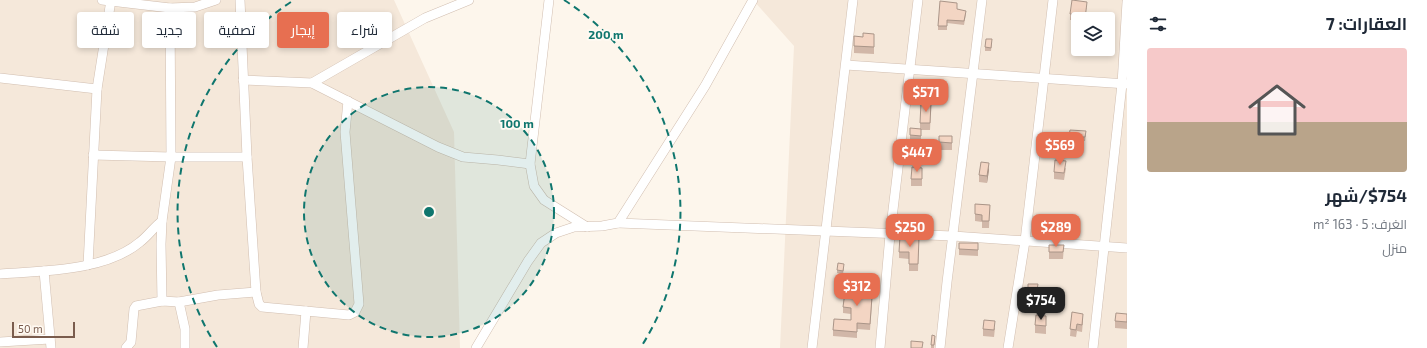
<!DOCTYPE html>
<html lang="ar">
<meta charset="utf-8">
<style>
:root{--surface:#fff;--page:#f6f6f7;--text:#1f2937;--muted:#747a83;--line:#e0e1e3;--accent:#e76f51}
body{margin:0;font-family:"Exo 2",Cairo,sans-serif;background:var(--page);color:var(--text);direction:rtl;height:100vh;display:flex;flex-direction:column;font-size:15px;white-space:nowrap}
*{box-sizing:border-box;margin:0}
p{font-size:13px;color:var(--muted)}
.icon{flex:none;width:22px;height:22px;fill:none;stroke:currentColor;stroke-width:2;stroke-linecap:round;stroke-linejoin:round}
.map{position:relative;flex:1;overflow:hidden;direction:ltr}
.drawer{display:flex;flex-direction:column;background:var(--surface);width:300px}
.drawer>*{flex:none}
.hud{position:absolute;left:12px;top:12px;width:380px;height:36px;direction:rtl;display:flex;gap:8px}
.fabs{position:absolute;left:1071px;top:12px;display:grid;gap:8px}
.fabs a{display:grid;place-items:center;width:44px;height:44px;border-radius:4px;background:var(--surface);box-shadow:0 2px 6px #0003;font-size:20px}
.scale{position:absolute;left:12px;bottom:10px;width:63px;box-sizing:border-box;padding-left:4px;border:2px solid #7a5c4d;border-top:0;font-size:11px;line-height:14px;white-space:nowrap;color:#7a5c4d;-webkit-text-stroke:3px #fffaf3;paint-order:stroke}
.price{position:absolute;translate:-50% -34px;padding:0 9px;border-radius:8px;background:var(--accent);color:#fff;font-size:13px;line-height:26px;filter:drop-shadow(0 1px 2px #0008)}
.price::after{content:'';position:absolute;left:50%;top:24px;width:12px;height:9px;margin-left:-6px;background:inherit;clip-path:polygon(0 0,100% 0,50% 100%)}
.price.current{background:#222;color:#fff}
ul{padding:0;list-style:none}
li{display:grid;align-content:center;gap:8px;height:212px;padding:0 20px}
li+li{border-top:1px solid var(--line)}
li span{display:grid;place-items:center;height:124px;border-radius:4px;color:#555}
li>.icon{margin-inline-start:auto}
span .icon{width:72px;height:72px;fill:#fffc;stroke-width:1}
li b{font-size:17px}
h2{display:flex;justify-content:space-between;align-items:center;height:48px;padding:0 20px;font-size:17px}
.chip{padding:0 14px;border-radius:4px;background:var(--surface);box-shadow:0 2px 6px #0003;font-size:14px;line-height:36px}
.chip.current{background:var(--accent);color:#fff}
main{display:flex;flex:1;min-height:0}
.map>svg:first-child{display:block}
.residential{fill:#f5e8da;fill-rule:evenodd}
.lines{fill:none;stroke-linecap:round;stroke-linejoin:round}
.street-casing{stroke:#d1beb0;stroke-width:10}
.street{stroke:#fff;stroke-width:9}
.wall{fill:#d1b7a8}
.shaded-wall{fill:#aa9588}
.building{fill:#f3d5c3;stroke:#aa9588}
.ring{fill:none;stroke:#0f766e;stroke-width:2;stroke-dasharray:7 5}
.centre{fill:#0f766e;stroke:#fffaf3;stroke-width:2}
.ring-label{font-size:12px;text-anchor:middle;font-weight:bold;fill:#0f766e;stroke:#fffaf3;stroke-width:3.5;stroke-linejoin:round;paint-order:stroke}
</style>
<main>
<section class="drawer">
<h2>العقارات: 7<svg class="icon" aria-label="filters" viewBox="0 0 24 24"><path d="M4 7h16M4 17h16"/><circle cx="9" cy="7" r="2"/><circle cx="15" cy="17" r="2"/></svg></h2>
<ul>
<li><span style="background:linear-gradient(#f6c9c9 60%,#b9a48a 0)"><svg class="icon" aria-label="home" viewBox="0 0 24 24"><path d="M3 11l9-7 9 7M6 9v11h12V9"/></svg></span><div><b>$754/شهر</b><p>الغرف: 5 · 163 m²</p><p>منزل</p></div></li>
</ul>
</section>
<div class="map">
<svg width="1127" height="348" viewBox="0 0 1127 348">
<rect width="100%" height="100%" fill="#fdf6ec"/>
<g class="residential">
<polygon points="0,0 394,0 454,132 460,348 0,348"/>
<path d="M753,0H1127V348H780L794,46ZM1078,19H1108V49H1078Z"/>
</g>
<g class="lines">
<g class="street-casing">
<g id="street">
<polyline points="102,0 170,8 195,7 216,0"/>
<polyline points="240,0 247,157 256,292 259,304 262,307 349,315 355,312 359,304 345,132 348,101"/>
<polyline points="549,0 530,164 534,186 544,200 587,227"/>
<polyline points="846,65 1127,84"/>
<polyline points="0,78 97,89"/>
<polyline points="243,80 312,83 438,147 463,157 498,160 530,164"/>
<polyline points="312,83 425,18 469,0"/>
<polyline points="93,155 171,157 247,157"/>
<polyline points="618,223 953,236 1127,248"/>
<polyline points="88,265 97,89 111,0"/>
<polyline points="44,271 51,348"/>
<path d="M0,274C43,271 106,271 140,242C148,236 154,227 162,221"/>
<polyline points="162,301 161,244 162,221 171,157 170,8"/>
<polyline points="179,302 185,329 185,348"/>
<polyline points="0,342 50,339"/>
<polyline points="126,348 131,342 134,309 136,306 162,301 179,302 218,295 256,292"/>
<polyline points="303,348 306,311"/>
<polyline points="476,348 528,261 541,243 556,233 574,227 602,226 618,223 705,86 753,0"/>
<polyline points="812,348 853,0"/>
<polyline points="880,348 890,235 918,0"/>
<polyline points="940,348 947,282 982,0"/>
<polyline points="1008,348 1025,241 1053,0"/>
<polyline points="1093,348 1122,84 1127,2"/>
</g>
</g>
<use href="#street" class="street"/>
</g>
<g class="wall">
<polygon points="1087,8 1078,19 1078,49 1083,49 1083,53 1076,52 1077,35 1074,35 1075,20 1070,20 1070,14"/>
<polygon points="957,9 966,14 964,25 947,23 947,30 938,30 938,26"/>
<polygon points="874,41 874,54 854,53 854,46"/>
<polygon points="992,43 991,51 985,51 985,47"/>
<polygon points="931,110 930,130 921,130 921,140 910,139 910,135 920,129 920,123"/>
<polygon points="1070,130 1086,135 1085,141 1069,140"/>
<rect x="939" y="136" width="13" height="14"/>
<polygon points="1066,168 1064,180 1054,179 1054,172"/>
<polygon points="989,170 987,183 979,182 979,175"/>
<polygon points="922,175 922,186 911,186 911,179"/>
<polygon points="975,204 990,205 989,228 982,228 982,222 975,221"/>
<polygon points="919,238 918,271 909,271 909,259 899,258 899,252"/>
<polygon points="978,243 978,256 959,255 959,249"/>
<polygon points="1049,245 1064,245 1063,259 1049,259"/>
<polygon points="844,268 843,274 837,273 837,270"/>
<polygon points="1038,284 1037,294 1028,294 1028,290"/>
<polygon points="873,289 870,330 857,329 857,338 833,336 833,330 851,320 851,314 843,313 843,307 853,293"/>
<polygon points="1072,312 1083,321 1082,332 1077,331 1076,337 1070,336"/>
<polygon points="1127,314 1127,329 1115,328 1115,321"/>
<polygon points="1046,323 1046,334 1035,333 1035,325"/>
<polygon points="995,328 994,337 983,336 983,329"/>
<polygon points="935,336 934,348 931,348 931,345"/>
</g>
<polygon class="shaded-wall" points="989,163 989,170 987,183 987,176"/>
<g class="building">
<polygon points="1072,0 1087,2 1085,19 1078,19 1078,46 1076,46 1077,29 1074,29 1076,14 1070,14"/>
<polygon points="940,1 957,3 957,9 966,11 964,21 947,20 947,26 938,26"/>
<polygon points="863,33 874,34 874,47 854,46 854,36 863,37"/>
<polygon points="986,39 992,39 991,48 985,47"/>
<polygon points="921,103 931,103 930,123 920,123"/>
<polygon points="910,128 921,129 921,136 910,135"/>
<polygon points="1070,130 1086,131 1085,137 1069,137"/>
<polygon points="939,136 952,136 952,143 939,142"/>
<polygon points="1055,160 1066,161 1064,173 1054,172"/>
<polygon points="981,162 989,163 987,176 979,175"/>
<polygon points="912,167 922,168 922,179 911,179"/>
<polygon points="975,204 990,205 989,221 982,221 982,215 975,214"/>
<polygon points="900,236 919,238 918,264 909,264 909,252 899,252"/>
<polygon points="959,243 978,243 978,250 959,249"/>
<polygon points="1049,245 1064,245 1063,252 1049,252"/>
<polygon points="838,263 844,264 843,271 837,270"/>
<polygon points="854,280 873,283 870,324 857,323 857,332 833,330 834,319 851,320 851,308 843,307 845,292 853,293"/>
<polygon points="1028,284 1038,284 1037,290 1028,290"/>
<polygon points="1072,312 1083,314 1082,325 1077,324 1076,330 1070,329"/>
<polygon points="1116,313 1127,314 1127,322 1115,321"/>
<polygon points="1036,315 1046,316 1046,326 1035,325"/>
<polygon points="984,320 995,321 994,330 983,329"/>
<polygon points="932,335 935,336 934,345 931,345"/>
<polygon points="911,341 923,342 922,348 911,348"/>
</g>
<circle cx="429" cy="212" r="125" fill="#0f766e" fill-opacity=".12"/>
<g class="ring">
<circle cx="429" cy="212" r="125"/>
<path d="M217 347A251 251 0 0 1 294 0M564 0A251 251 0 0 1 641 347"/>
</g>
<circle cx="429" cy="212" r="6" class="centre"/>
<g class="ring-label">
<text x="606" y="39">200 m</text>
<text x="517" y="128">100 m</text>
</g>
</svg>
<div class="fabs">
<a><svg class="icon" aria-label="layers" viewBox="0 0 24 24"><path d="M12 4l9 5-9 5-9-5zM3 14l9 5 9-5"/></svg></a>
</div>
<div class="scale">50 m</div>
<b class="price" style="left:926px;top:113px">$571</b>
<b class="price" style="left:1060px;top:166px">$569</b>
<b class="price" style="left:917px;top:173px">$447</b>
<b class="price" style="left:910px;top:248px">$250</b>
<b class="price" style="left:1056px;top:248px">$289</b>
<b class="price" style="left:857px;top:307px">$312</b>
<b class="price current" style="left:1041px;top:321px">$754</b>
<div class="hud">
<a class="chip">شراء</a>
<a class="chip current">إيجار</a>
<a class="chip">تصفية</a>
<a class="chip">جديد</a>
<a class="chip">شقة</a>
</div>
</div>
</main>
